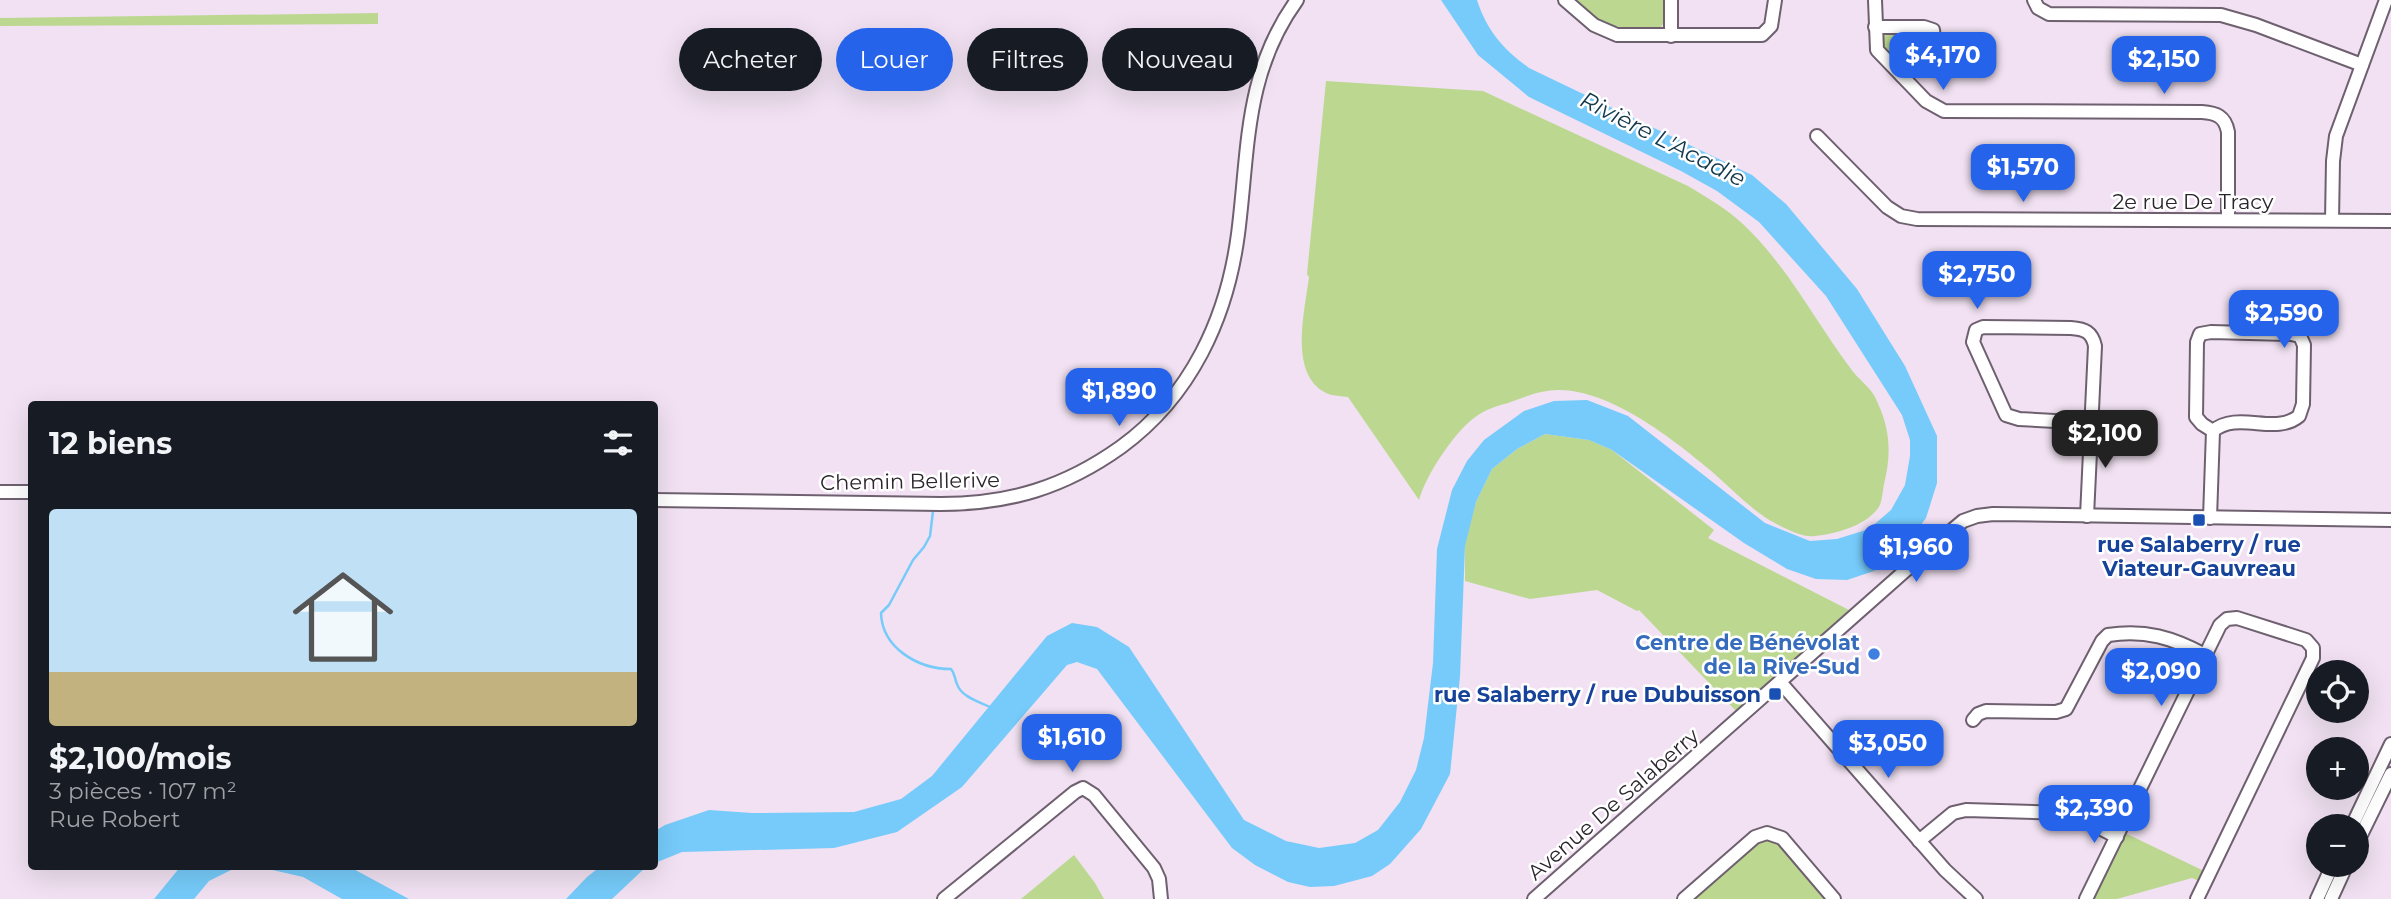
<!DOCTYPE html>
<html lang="fr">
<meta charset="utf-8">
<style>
:root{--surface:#171b24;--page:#242831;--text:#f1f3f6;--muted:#9ea1a6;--line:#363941;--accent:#2563eb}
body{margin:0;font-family:Montserrat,sans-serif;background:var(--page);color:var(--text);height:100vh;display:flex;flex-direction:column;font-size:26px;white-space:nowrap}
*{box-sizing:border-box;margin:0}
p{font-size:23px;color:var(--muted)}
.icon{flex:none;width:38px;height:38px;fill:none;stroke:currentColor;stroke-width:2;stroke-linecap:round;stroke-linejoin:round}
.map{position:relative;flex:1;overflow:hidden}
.panel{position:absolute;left:28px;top:401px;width:630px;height:469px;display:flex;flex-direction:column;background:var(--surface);border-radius:7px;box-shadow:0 7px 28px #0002}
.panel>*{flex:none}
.guide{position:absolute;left:679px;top:28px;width:665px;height:63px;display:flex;gap:14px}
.tools{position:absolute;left:2306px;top:660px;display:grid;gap:14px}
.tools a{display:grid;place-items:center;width:63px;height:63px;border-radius:50%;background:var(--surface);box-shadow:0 7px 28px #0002;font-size:35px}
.price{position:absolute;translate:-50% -60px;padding:0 16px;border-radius:14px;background:var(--accent);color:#fff;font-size:23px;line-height:46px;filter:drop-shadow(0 2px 4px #0008)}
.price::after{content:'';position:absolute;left:50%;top:42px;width:21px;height:16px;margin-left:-10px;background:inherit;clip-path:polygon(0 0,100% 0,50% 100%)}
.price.current{background:#222;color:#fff}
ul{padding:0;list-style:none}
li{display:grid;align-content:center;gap:14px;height:371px;padding:0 21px}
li+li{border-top:2px solid var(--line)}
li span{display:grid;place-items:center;height:217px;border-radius:7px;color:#555}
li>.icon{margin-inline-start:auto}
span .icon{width:126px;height:126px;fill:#fffc;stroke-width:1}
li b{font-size:30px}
h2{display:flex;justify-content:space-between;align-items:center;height:84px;padding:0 21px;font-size:30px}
.pill{padding:0 24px;border-radius:32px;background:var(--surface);box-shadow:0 7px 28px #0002;font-size:24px;line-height:63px}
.pill.current{background:var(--accent);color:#fff}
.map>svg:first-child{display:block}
.green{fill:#bcd890}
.water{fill:#76cbfa}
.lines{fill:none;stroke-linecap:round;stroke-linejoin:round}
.stream{stroke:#76cbfa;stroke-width:2.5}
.minor-casing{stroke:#6e606f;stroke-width:16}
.minor{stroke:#fff;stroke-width:12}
.transit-dot{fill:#1a4fb4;stroke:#fff;stroke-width:2.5}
.shop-dot{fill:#3f7fe0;stroke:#fff;stroke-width:2.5}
.labels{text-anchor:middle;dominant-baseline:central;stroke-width:5;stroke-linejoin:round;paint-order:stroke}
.street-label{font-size:21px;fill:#2b252c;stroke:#fff}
.transit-label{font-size:21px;font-weight:bold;fill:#164399;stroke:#fff}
.shop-label{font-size:21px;font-weight:bold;fill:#366cbe;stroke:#fff;text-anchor:end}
.water-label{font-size:23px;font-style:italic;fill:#12374a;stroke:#fff}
</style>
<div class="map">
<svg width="2391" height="899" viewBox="0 0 2391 899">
<rect width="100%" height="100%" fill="#f1e1f2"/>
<g class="green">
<path d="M1574,0H1664V23L1659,29C1617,29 1606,29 1574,0Z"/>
<polygon points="378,13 378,24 0,26 0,18"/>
<path d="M1888,33L1923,34L1929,39L1906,63L1900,65C1890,59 1881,50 1882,38Z"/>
<path d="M1326,81L1483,91L1688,186C1708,198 1727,209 1744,225C1788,267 1815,321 1851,369C1858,379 1870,387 1875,397C1890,427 1892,452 1884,484C1883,490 1882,499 1880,505C1869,525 1836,534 1815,536C1802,538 1782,527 1771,521C1748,507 1731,488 1710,470C1672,438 1610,390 1559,390C1541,390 1524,397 1508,403C1496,406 1484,410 1474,418C1453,434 1426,475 1419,500L1348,397C1341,396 1332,396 1326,393C1288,374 1305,310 1309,277L1307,274Z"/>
<polygon points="1545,434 1589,440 1612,450 1714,530 1708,538 1849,610 1738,713 1639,610 1637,611 1597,590 1530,599 1465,581 1465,542 1476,502 1492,469 1517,449"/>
<polygon points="2125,833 2204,871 2199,881 2192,878 2117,899 2093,899"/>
<polygon points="1767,838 1777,842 1827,899 1693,899 1758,842"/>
<polygon points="1074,855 1095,883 1104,899 1021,899"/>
</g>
<g class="water">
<path d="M1441,0H1477C1487,31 1503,49 1529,68L1752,175L1786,204L1857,289L1905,366L1937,436V483L1926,518L1904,548L1874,571L1847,580L1816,579L1787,569L1744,543L1612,450L1589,440L1545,434L1517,449L1492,469L1476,502L1465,546L1460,676L1450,774L1421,829L1390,864L1372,876L1334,886L1310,887L1288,882L1255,865L1232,848L1097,669L1077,662L1067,665L962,787L897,832L834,848L682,852L655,863V831L665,825L709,810L752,813L854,812L901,799L932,776L1047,636L1072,623L1097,627L1129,647L1244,820L1286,841L1319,848L1355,843L1378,830L1400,802L1416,770L1424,738L1433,663L1437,549L1452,490L1467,461L1484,440L1524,411L1554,401L1587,400L1628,416L1765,523L1810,541L1837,539L1869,529L1891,510L1905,485L1910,456V440L1902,415L1826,296L1759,222L1717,191L1681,171L1529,97L1478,55Z"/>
<polygon points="181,866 348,866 409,899 342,899 303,877 264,868 239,866 209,881 194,899 154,899"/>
<polygon points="601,866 647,866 612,899 566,899 587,877"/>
</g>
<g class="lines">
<path class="stream" d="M933,511L930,536L924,547L913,560L889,605L881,613C882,648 918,669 951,669C956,675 954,678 957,684C961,697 980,702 990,707"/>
<g class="minor-casing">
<g id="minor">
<polyline points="1565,0 1594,25 1617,35 1762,35 1771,26 1775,0"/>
<polyline points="1671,0 1671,36"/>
<path d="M1875,0L1877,50L1926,101L1944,111L2202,112C2216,113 2225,116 2228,132V220"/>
<polyline points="2034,0 2038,8 2049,14 2221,15 2256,25 2362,65"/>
<polyline points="1875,27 1924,27 1933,30 1934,38 1932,44 1902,76"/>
<polyline points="1817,136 1887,207 1901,216 1917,219 2391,221"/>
<polyline points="2332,220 2333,161 2336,136 2386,0"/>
<path d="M2211,332L2291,334L2300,336L2304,345L2303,404L2299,416C2275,436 2238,410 2213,431L2202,424L2196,417L2197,342L2200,334Z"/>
<polyline points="0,492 32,492"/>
<path d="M654,500L941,504C1010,504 1065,487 1121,447C1191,396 1227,318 1238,234C1249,149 1244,73 1297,0"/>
<path d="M2087,516L2095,346C2092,332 2085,329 2071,328L1983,327L1976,330L1973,342L2006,415L2019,419L2091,423"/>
<polyline points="2210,518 2213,431"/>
<polyline points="1780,682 1945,870 1976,899"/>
<path d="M1973,720L1978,714L1986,711L2056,712L2066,709L2102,641L2108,635C2145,629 2173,638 2205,655"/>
<polyline points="2352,826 2391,744"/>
<polyline points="1919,841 1953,813 1966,810 2070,813 2117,837"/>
<polyline points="2357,843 2391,774"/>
<polyline points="944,899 1075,792 1083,788 1094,795 1154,868 1159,879 1161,899"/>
<polyline points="1534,899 1932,547 1963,521 1977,516 1993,514 2391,520"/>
<polyline points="1684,899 1755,837 1767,833 1782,838 1834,899"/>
<polyline points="2086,899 2220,625 2227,619 2237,618 2306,640 2313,648 2313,658 2197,899"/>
<polyline points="2317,899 2333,864"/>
<polyline points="2331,899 2347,864"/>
</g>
</g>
<use href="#minor" class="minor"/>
</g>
<g class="transit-dot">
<rect x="2192" y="513" width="14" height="14" rx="3.5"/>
<rect x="1768" y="687" width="14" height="14" rx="3.5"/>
</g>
<circle class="shop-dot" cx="1874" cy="654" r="7"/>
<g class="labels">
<g class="street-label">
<text x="2193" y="201">2e rue De Tracy</text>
<text transform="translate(910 481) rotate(-1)">Chemin Bellerive</text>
<text transform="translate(1613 804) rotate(-41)">Avenue De Salaberry</text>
</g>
<g class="transit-label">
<text x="2199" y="544">rue Salaberry / rue<tspan x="2199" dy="24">Viateur-Gauvreau</tspan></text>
<text x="1761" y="694" text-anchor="end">rue Salaberry / rue Dubuisson</text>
</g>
<g class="shop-label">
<text x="1860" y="642">Centre de Bénévolat<tspan x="1860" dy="24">de la Rive-Sud</tspan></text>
</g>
<g class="water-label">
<text transform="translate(1663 139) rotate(27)">Rivière L'Acadie</text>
</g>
</g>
</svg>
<div class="tools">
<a><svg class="icon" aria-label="locate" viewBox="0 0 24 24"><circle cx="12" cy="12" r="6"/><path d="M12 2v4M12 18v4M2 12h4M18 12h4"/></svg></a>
<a>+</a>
<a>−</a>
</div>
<b class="price" style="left:1943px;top:92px">$4,170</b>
<b class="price" style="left:2164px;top:96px">$2,150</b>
<b class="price" style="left:2023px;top:204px">$1,570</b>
<b class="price" style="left:1977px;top:311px">$2,750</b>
<b class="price" style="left:2284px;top:350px">$2,590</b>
<b class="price" style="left:1119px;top:428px">$1,890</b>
<b class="price current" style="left:2105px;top:470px">$2,100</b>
<b class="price" style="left:1916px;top:584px">$1,960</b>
<b class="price" style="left:2161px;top:708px">$2,090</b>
<b class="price" style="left:1072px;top:774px">$1,610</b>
<b class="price" style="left:1888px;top:780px">$3,050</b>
<b class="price" style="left:2094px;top:845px">$2,390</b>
<div class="guide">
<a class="pill">Acheter</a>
<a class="pill current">Louer</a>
<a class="pill">Filtres</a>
<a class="pill">Nouveau</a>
</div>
<section class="panel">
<h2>12 biens<svg class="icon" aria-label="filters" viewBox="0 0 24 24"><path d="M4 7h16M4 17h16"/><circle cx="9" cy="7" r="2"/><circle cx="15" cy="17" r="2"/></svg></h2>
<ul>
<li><span style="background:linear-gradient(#bfe0f5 75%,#c2b280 0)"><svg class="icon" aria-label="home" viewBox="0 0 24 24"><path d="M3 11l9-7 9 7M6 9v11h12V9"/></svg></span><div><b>$2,100/mois</b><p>3 pièces · 107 m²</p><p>Rue Robert</p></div></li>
</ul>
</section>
</div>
